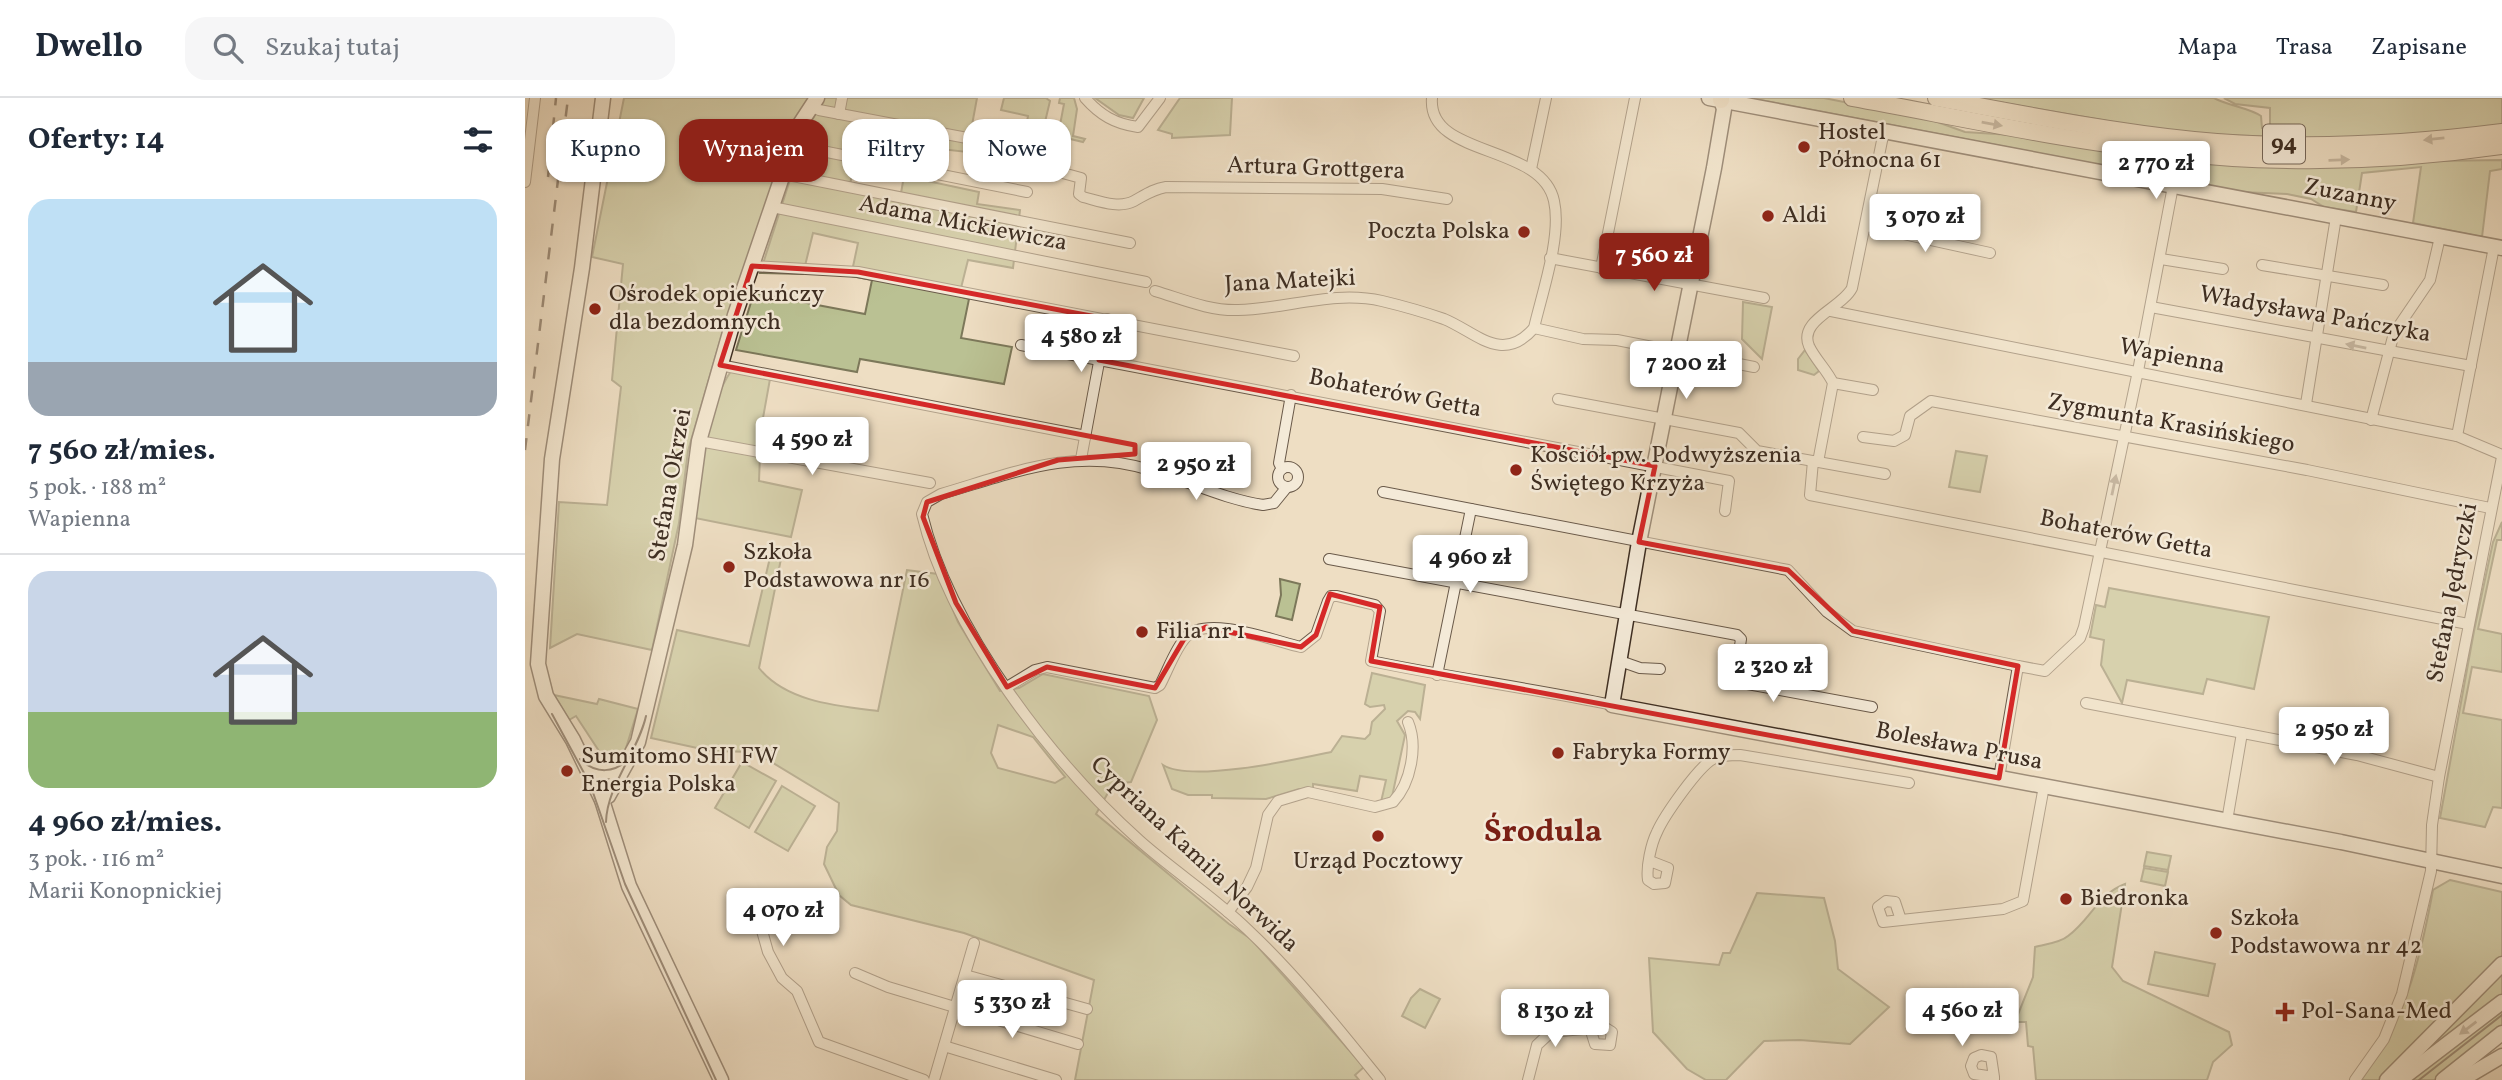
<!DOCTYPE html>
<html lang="pl">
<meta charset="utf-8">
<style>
:root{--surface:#fff;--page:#f6f6f7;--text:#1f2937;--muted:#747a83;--line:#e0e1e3;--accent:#8f2418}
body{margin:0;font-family:Vollkorn,serif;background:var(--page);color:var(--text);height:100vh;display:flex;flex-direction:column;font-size:26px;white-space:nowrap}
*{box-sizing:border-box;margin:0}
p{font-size:23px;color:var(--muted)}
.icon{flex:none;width:38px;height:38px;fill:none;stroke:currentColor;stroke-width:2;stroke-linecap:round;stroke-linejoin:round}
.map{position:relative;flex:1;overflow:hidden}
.drawer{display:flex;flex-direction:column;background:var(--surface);width:525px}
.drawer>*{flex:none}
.banner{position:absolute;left:21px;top:21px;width:665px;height:63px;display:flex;gap:14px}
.price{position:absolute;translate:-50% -60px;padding:0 16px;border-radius:7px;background:#fff;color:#222;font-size:23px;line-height:46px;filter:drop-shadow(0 2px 4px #0008)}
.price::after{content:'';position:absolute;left:50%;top:42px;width:21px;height:16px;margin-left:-10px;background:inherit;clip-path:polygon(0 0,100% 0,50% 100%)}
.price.selected{background:var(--accent);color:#fff}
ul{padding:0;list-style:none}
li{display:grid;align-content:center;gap:14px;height:371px;padding:0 28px}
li+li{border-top:2px solid var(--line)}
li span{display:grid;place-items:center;height:217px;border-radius:21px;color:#555}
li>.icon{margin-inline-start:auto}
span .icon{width:126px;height:126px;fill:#fffc;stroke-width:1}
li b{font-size:30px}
h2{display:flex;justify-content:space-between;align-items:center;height:84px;padding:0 28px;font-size:30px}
.chip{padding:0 24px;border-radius:21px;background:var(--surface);box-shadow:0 2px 5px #0004;font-size:24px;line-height:63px}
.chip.selected{background:var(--accent);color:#fff}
header{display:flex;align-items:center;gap:42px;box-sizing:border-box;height:98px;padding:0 35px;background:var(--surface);border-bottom:2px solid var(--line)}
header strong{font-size:33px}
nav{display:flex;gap:38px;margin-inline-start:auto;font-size:24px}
.search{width:490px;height:63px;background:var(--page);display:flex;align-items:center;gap:18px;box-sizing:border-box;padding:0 24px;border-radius:21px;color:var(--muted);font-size:26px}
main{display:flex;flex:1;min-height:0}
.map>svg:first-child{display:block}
.green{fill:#bac193;stroke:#7c785a;stroke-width:2;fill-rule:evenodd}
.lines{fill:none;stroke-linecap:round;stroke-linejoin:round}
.street-casing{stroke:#6a5a4a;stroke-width:12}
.secondary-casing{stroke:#3e2e22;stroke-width:17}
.primary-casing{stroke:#3e2e22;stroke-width:18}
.street{stroke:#f4ead8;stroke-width:10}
.secondary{stroke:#f4ead8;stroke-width:14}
.primary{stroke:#eedec3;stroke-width:16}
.tram{stroke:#3e2e22;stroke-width:2}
.rail{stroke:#3e2e22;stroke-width:2.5;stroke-dasharray:12 12;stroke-linecap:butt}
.oneway{fill:#968672}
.oneway2{fill:#998c7d}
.marked{fill:none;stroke:#d62828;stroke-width:5;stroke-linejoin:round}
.poi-dot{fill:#8f2418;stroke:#f4ead8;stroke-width:2.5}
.labels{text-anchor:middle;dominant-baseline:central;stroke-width:5;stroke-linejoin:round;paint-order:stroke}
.shield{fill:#f4ead8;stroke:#756659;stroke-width:2}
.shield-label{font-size:23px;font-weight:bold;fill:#3e2e22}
.poi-label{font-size:24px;fill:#3e2e22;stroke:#f4ead8;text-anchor:start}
.street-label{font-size:24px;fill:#3e2e22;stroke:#f4ead8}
.district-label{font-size:32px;font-weight:bold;fill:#7a1f14;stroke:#f4ead8}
</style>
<header>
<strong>Dwello</strong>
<div class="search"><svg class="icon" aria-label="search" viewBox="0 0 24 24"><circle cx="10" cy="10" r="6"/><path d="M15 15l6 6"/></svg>Szukaj tutaj</div>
<nav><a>Mapa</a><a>Trasa</a><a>Zapisane</a></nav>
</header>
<main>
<section class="drawer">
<h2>Oferty: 14<svg class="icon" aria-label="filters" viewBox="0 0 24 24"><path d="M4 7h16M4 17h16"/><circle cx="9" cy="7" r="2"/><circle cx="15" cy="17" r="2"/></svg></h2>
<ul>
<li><span style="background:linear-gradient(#bfe0f5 75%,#9aa5b1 0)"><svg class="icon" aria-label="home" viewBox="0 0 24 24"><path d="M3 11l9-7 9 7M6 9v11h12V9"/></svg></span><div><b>7 560 zł/mies.</b><p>5 pok. · 188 m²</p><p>Wapienna</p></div></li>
<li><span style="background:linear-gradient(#c9d6e8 65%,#8fb573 0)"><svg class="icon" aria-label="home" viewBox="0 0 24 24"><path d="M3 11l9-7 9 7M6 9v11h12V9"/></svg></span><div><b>4 960 zł/mies.</b><p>3 pok. · 116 m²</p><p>Marii Konopnickiej</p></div></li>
</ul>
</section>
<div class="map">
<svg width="1977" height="982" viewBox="0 0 1977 982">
<rect width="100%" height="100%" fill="#eedec3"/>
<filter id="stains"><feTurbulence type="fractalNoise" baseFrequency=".00286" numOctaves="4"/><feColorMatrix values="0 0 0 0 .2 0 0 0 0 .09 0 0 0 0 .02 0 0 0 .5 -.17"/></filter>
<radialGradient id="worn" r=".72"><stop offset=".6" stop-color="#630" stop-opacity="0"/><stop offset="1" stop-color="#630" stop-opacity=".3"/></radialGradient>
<g class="green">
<polygon points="99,0 284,0 262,43 199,229 163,353 154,425 127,552 52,536 25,550 34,404 82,407 96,289 87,282 98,166 67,159"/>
<polygon points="299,0 452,0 442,54 389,48 382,72 329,63 325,87 376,95 379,78 454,94 452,106 495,112 488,170 443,162 434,198 444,201 436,240 487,249 479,286 335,261 332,274 211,252 229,195 340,216 347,182 326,178 333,145 288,135 278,176 235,175 280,35"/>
<polygon points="479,0 521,0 525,3 520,24 525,25 523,34 508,31 503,50 498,47 503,18 476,12"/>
<polygon points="535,0 549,0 552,11 548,38 560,41 558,44 537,39 540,29 535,27 539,6 534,5"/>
<polygon points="570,0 619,0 608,20 594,17"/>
<polygon points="655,0 707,0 705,37 647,40 647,36 633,32"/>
<polygon points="1225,0 1299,0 1404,21 1440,34 1503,38 1704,66 1977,62 1977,71 1965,73 1957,139 1888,125 1896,69 1837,75 1831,114 1799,109 1786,101 1762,96 1716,94"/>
<path d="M1451,0H1689C1704,8 1725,10 1736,18L1737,30L1745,29V10L1710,6L1699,0H1977V29L1825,42L1651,35Z"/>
<polygon points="1218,204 1247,209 1237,261 1217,241"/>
<polygon points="1280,252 1294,273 1289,277 1273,272 1273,261"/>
<path d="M206,273L245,281L236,331L234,383L277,392L266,439L170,420C175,371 178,316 206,273Z"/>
<polygon points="1431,353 1462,358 1455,394 1424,389"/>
<polygon points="1977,424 1977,442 1972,442 1953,531 1977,536 1977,574 1947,569 1938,615 1977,622 1977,710 1968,709 1960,729 1915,720 1949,533 1968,444"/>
<path d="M248,447L257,453V456L234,570C261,604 313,608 353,613L382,472L413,476L433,524L475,593L494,590L518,576L624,598L632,622L606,684L588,686L571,716L704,826L726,841L839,969L830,977L834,982H550L569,882L439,835L326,807L314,797L299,766L302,749L312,733L314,705L230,654L186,653L126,640L152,532L224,548ZM473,627L508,639L540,679L530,685L473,670L466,655Z"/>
<polygon points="755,481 775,486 767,522 751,518 756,497"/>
<polygon points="1584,490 1744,519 1729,591 1682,581 1678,596 1602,582 1597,605 1576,567 1579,542 1565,539 1571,507 1580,509"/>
<path d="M847,575L900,587L895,621L890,614L883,613L872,623L880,637L867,699L856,704L861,682L835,678L832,693L788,686V692L774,691L741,701L687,700V697H663L647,691L638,667C666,685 773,661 806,654L817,638L840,641L845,636L847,624L860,611L859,607L845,609L840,606Z"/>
<path d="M29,597L72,606L74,601L113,611L97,663C84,668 76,671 66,659L74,653L51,618L44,622Z"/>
<polygon points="217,664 251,683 224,730 190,710"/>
<polygon points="257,688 290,708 263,753 230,734"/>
<polygon points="1622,754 1646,758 1643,772 1619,768"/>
<polygon points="1619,770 1643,774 1640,788 1616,783"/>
<path d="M1925,782L1977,794V859L1855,982H1836C1881,918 1894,868 1908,792Z"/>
<path d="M1600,786L1587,869L1598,883L1704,934L1707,947L1688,964L1682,982H1511L1508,949L1503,948L1501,924H1490L1508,879L1510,849C1520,846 1535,845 1543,838C1566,821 1573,796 1600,786Z"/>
<polygon points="1232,795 1299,800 1310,843 1313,871 1364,909 1325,946 1275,942 1239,943 1201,982 1181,982 1162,971 1128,934 1124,860 1194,867 1198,855 1205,855"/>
<polygon points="1630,854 1690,866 1683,898 1623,886"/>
<polygon points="1977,872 1977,897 1880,971"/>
<polygon points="895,891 915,901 900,930 877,918 886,900"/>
<polygon points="1977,908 1977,930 1910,982 1882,982"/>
</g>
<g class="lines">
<g class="street-casing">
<g id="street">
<path d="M560,0C575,17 590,26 613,29L635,0"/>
<path d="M286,8L294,12L479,47L509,58L534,74L556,80L554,96L558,99C574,103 594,111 609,103C620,97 628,91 641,89L857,91L922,101"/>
<polyline points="314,16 317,0"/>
<polyline points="267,47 502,94"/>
<polyline points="1006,71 1021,0"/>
<polyline points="258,76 605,145"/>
<polyline points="0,84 10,0"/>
<polyline points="247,109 621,184"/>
<polyline points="1342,128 1465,155"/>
<polyline points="1025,160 1239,200"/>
<polyline points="1636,161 1698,171"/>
<polyline points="1737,167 1858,187"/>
<polyline points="227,168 333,174 769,258"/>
<polyline points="1076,170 1110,0"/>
<path d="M630,193C657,201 684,213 713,212C762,211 808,192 857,203C878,208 899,214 919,221C951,234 977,267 1009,230C1017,195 1037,138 1029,103C1017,45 902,60 907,0"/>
<polyline points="1626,209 1946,268"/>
<polyline points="1306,213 1932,338 1977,357"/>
<polyline points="1009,230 1058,241 1092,242 1229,269"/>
<polyline points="496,247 1204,383 1200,413"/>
<polyline points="195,267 561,338"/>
<polyline points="1308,285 1348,292"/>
<polyline points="1033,301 1214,335 1232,353 1360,376"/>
<polyline points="1781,306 1811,119"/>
<polyline points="1846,322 1869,235 1905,182 1915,139"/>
<polyline points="1932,338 1969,149"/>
<polyline points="1338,339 1369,343 1380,337 1385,318 1406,303 1782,372 1965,410"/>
<polyline points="174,343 405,385"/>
<polyline points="556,361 582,221"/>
<polyline points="1288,363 1285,397 1943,526"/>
<path d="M1293,364L1308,285C1302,272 1290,261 1284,248C1273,222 1317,210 1327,190L1359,33"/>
<circle cx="763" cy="379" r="10"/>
<polyline points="757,371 754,365 766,297"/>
<path d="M762,389L749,405L738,407C699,401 663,383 625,372C550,348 488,375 416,396L402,404L397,416C425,533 527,664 615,743C650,774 689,799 722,831C771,877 813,930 855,982"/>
<polyline points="858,394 1263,472 1302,514 1328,533 1493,568"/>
<polyline points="804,461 1212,537 1216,541 1211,575 1217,585 1347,609"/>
<polyline points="1095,563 1115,570 1135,571"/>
<polyline points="912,577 946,411"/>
<path d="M482,589L510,572L522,569L630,590L635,587C643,572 650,551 661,539C681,516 749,543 776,549L791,537L803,503L806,498H812L850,507L855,513L846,563C927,580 1007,590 1087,607"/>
<polyline points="1561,605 1832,657 1914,679"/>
<polyline points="1474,680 1493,568 1520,573 1555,540 1559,529 1613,273 1648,88"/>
<polyline points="1702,723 1717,635"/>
<path d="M1125,763L1143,770L1140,785L1129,786L1123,782C1121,769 1126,746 1132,734C1139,718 1173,669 1188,661C1196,657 1206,657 1215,657L1384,685"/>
<polyline points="220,800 232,815 243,854 257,880 272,893 294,944 399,982"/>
<path d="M703,814L722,789L731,770L743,717L753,703L783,694L850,709L868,704C886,685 893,648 883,624"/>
<polyline points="1376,822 1370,804 1361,803 1353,809 1358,824 1478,811 1498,803 1519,688"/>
<polyline points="330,875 363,889 553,946"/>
<polyline points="440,877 562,911"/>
<polyline points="419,948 531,982"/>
<polyline points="1469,979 1449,976 1446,968 1449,960 1456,957 1466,959 1469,979 1469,982"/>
<polyline points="409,982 449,845"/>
<polyline points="1003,982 1012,947 1026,934 1079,929 1087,934 1085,947 1070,946 1065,930"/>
<polyline points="1830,982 1859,941 1877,896 1906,773 1907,727 1914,679 1977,359"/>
</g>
</g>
<g class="secondary-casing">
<g id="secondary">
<polyline points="78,0 57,170 27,361 13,566 21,598 48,642 77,702 104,788 196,982"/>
<polyline points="1184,0 1977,150"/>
<polyline points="1196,2 1199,11 1189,70 1114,444 1087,607 1816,744 1977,778"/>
<polyline points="61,667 76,674 97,672"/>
<polyline points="77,702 83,698 113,644 160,447 174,343 210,217 275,26 292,0"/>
<polyline points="1862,982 1977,866"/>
<polyline points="1875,982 1977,904"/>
<polyline points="1918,982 1977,935"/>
<polyline points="1936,982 1977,958"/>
</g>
</g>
<g class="primary-casing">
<g id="primary">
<polyline points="1196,0 1196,2"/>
<path d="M1327,0C1432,19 1537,42 1642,54C1753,67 1867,64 1977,48"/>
<path d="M1411,0C1497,16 1582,33 1669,42C1771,52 1875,47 1977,34"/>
</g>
</g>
<use href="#street" class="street"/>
<use href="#secondary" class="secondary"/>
<use href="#primary" class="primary"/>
<g class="tram">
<polyline points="27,616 65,686 100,786 191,982"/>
<path d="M55,661C70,676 90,676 104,660"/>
<path d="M81,724C82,687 113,654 121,618"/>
<polyline points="1894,982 1977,917"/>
</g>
<g class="rail">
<polyline points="23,79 31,0"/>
<polyline points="0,352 43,0"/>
</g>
</g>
<defs><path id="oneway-solid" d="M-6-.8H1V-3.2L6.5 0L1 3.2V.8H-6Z" transform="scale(1.75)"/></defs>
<g class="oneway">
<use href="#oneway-solid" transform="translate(1467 26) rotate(10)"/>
<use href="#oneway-solid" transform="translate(1909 41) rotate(174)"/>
<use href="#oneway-solid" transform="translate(1814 62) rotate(-2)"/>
</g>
<g class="oneway2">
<use href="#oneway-solid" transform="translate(1831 248) rotate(-169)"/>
<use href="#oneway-solid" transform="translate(1589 387) rotate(-78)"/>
<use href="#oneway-solid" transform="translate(1943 930) rotate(143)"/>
</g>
<path d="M0 0H1977V982H0ZM227,168L333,174L582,221L574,262L1130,368L1114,444L1263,472L1328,533L1493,568L1474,680L846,563L855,509L805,496L791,537L776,549L681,529L659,541L630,590L522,569L482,589L431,505L398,419L402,404L533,362L610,356V347L195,267Z" fill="#eedec3" fill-opacity=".55" fill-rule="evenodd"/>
<path class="marked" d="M227,168L333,174L582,221L574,262L1130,368L1114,444L1263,472L1328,533L1493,568L1474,680L846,563L855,509L805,496L791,537L776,549L681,529L659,541L630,590L522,569L482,589L431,505L398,419L402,404L533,362L610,356V347L195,267Z"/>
<g class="poi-dot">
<circle cx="1279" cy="49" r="7"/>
<circle cx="1243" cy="118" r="7"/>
<circle cx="999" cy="134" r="7"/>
<circle cx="70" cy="211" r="7"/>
<circle cx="991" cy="372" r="7"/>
<circle cx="204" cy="469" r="7"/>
<circle cx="617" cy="534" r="7"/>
<circle cx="1033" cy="655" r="7"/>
<circle cx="42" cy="673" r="7"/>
<circle cx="853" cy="738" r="7"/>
<circle cx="1541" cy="801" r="7"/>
<circle cx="1691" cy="835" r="7"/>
<path d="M1756.5 903.5h7v7h7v7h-7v7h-7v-7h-7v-7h7z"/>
</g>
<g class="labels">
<rect class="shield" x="1738" y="26.5" width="42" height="39" rx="5"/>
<g class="shield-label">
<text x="1759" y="46">94</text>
</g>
<g class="poi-label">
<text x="1293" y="35">Hostel<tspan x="1293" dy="28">Północna 61</tspan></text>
<text x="1257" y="118">Aldi</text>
<text x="985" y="134" text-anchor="end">Poczta Polska</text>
<text x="84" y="197">Ośrodek opiekuńczy<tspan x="84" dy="28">dla bezdomnych</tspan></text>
<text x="1005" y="358">Kościół pw. Podwyższenia<tspan x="1005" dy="28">Świętego Krzyża</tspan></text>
<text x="218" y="455">Szkoła<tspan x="218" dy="28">Podstawowa nr 16</tspan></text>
<text x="631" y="534">Filia nr 1</text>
<text x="1047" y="655">Fabryka Formy</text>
<text x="56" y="659">Sumitomo SHI FW<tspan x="56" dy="28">Energia Polska</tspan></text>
<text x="853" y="764" text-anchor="middle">Urząd Pocztowy</text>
<text x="1555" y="801">Biedronka</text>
<text x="1705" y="821">Szkoła<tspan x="1705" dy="28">Podstawowa nr 42</tspan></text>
<text x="1776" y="914">Pol-Sana-Med</text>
</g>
<g class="street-label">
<text transform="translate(791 71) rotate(2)">Artura Grottgera</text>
<text transform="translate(1825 98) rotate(11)">Zuzanny</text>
<text transform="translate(438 126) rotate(11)">Adama Mickiewicza</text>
<text transform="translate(765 184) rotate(-3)">Jana Matejki</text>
<text transform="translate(1790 217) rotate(10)">Władysława Pańczyka</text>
<text transform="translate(1647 259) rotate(11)">Wapienna</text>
<text transform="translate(870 296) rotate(11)">Bohaterów Getta</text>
<text transform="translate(1646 326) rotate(10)">Zygmunta Krasińskiego</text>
<text transform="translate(146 387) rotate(-80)">Stefana Okrzei</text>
<text transform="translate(1601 437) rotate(11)">Bohaterów Getta</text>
<text transform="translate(1928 495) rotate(-79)">Stefana Jędryczki</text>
<text transform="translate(1434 649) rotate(11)">Bolesława Prusa</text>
<text transform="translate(669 757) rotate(43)">Cypriana Kamila Norwida</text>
</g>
<g class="district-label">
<text x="1018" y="735">Środula</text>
</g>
</g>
<rect width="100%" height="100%" filter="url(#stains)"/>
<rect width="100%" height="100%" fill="url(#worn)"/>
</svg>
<b class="price" style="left:1631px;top:103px">2 770 zł</b>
<b class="price" style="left:1400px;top:156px">3 070 zł</b>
<b class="price selected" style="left:1129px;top:195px">7 560 zł</b>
<b class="price" style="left:556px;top:276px">4 580 zł</b>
<b class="price" style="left:1161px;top:303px">7 200 zł</b>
<b class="price" style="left:287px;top:379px">4 590 zł</b>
<b class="price" style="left:671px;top:404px">2 950 zł</b>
<b class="price" style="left:945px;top:497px">4 960 zł</b>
<b class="price" style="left:1248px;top:606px">2 320 zł</b>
<b class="price" style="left:1809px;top:669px">2 950 zł</b>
<b class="price" style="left:258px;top:850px">4 070 zł</b>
<b class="price" style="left:487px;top:942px">5 330 zł</b>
<b class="price" style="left:1437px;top:950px">4 560 zł</b>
<b class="price" style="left:1030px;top:951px">8 130 zł</b>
<div class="banner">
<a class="chip">Kupno</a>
<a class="chip selected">Wynajem</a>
<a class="chip">Filtry</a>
<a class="chip">Nowe</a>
</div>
</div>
</main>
